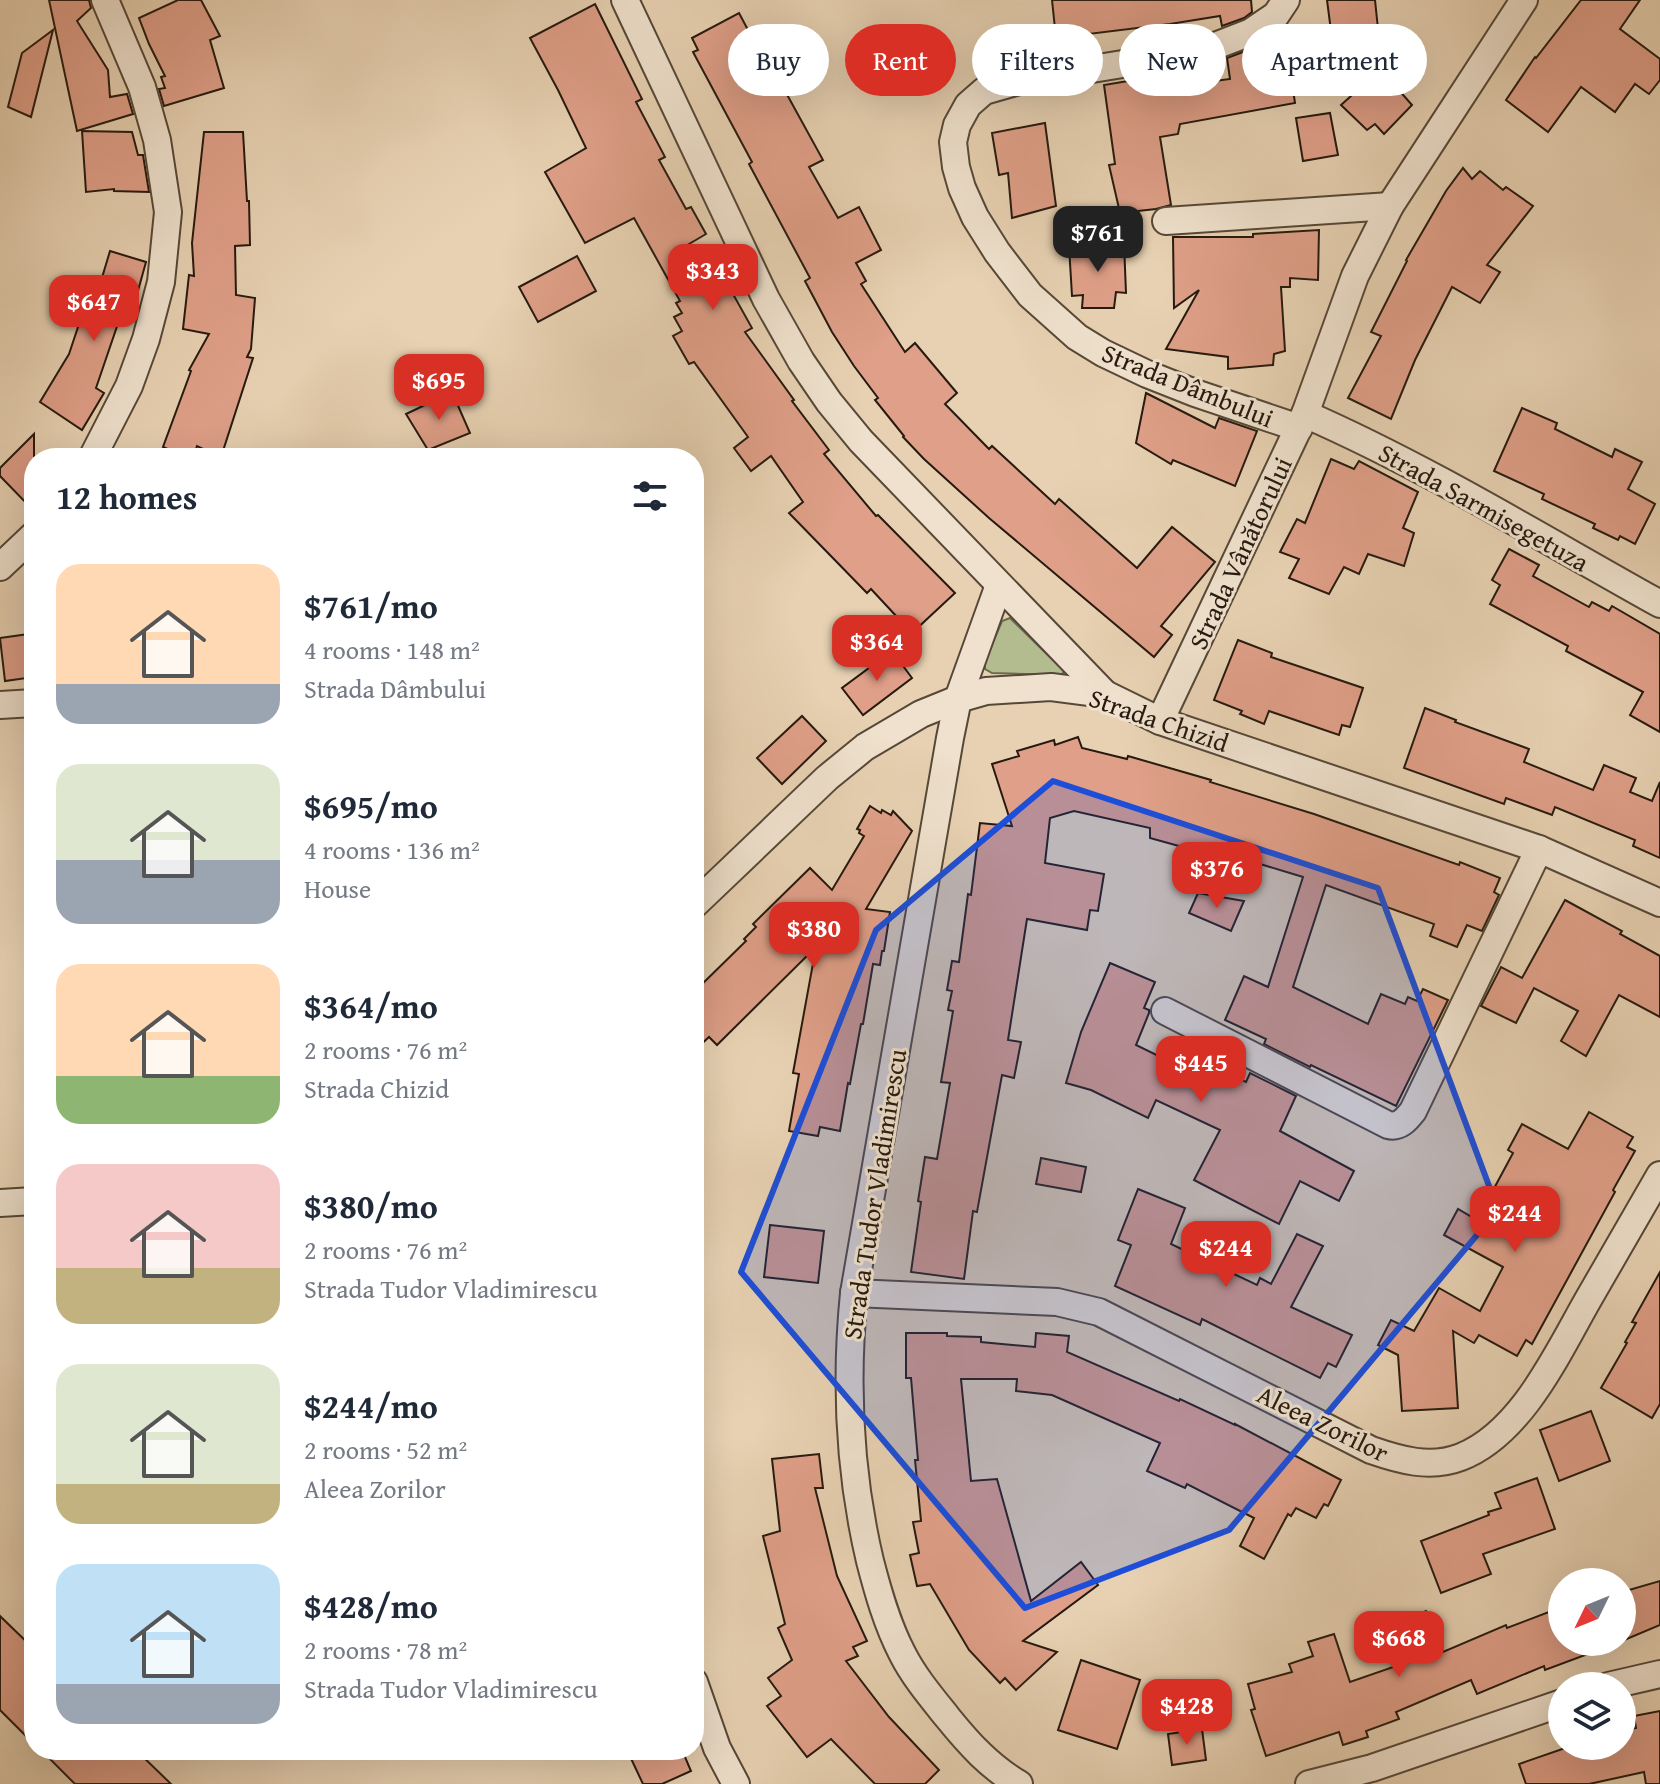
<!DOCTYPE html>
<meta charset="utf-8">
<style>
:root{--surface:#fff;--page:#f6f6f7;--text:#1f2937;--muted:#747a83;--accent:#d93025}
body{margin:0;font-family:"Gentium Book Plus",serif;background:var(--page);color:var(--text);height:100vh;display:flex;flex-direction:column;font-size:30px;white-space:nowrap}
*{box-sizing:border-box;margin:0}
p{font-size:26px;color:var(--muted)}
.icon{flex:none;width:44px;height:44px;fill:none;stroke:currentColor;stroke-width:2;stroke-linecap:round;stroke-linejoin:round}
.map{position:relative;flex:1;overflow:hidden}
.sheet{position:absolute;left:24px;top:448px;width:680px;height:1312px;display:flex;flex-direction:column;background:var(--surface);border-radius:32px;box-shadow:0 8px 32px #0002}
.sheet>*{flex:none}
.hud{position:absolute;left:728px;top:24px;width:760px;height:72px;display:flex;gap:16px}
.needle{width:52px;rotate:227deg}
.tools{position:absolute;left:1548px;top:1568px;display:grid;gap:16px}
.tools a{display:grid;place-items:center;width:88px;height:88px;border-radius:50%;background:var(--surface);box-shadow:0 8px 32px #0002;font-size:40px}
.price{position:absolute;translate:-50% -68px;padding:0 18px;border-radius:16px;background:var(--accent);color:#fff;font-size:26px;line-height:52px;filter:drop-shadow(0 2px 4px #0008)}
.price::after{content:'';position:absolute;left:50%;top:48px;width:24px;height:18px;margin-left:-12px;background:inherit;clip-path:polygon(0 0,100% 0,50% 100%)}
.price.current{background:#222;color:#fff}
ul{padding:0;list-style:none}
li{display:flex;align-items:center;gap:24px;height:200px;padding:0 32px}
li span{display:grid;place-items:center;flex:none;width:224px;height:160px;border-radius:24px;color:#555}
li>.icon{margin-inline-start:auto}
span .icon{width:96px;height:96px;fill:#fffc;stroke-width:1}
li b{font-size:34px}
h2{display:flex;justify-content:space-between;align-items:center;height:96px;padding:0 32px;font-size:34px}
.chip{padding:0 28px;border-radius:36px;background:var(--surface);box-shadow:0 8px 32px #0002;font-size:28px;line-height:72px}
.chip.current{background:var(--accent);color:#fff}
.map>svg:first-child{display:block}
.green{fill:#b2bc8f;stroke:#6c6b4f;stroke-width:2}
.building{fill:#df9f88;stroke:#261a0f;stroke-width:2}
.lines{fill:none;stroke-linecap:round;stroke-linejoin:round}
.street-casing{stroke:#564838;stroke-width:30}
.street{stroke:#efe1cd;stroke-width:26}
.marked{fill:#1d4ed8;fill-opacity:0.2;stroke:#1d4ed8;stroke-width:6;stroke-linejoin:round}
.labels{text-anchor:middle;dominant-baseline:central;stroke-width:6;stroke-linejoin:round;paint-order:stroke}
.street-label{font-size:26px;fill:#261a0f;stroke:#efe1cd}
</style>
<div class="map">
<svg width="1660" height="1784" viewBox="0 0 1660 1784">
<rect width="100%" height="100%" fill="#e7d1b2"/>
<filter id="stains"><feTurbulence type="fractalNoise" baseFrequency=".0025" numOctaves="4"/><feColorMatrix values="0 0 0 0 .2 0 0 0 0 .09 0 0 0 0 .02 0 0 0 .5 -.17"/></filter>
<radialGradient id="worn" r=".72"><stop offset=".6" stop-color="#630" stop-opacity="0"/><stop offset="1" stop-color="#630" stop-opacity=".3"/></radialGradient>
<polygon class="green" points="1010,618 1062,669 1064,672 1061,675 992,673 985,669 985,661 1002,621"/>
<g class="building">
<polygon points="49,0 89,0 91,8 77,21 108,70 110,97 127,94 133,114 77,131"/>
<polygon points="178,0 201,0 220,36 210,40 224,88 164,106 159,89 165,88 161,77 165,76 149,44 139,18"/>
<polygon points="1052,0 1251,0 1252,12 1244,18 1222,26 1220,16 1170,24 1056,38"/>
<polygon points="1327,0 1375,0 1378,29 1331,31"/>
<polygon points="1581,0 1640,0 1620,29 1660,59 1660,80 1649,94 1635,84 1615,112 1581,87 1548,132 1506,100 1535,57 1536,58"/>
<polygon points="595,4 642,99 636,102 665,157 659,160 686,209 691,207 706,234 684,247 711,294 728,285 752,328 745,332 794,400 792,401 829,450 824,454 876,516 878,515 955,593 912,633 871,589 867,593 789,513 803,502 771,456 751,471 734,448 748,437 694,362 689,364 673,336 682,331 674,317 682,313 676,303 680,301 634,218 585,243 545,172 586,148 558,90 530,38"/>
<polygon points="739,13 765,62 768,60 823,160 809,167 838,218 859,207 881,250 856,263 866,281 861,284 905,352 915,343 957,393 945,404 989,449 992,446 1055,504 1059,499 1137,568 1172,527 1215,562 1161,626 1172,635 1154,657 989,518 924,459 903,437 904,436 875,400 878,398 854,366 832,332 805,281 810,278 749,164 752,162 693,52 698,50 692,38"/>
<polygon points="53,30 31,117 8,107 22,53"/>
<polygon points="1256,47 1256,55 1287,50 1295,103 1180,124 1178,134 1160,137 1171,205 1156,209 1120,213 1109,165 1115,164 1104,85 1170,74 1171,87 1230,79 1227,58"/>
<polygon points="1370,79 1380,89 1390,80 1412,105 1384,134 1375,124 1367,130 1341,105"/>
<polygon points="1330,113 1338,155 1303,161 1296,118"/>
<polygon points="1045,123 1056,206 1012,218 1008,173 999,175 992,133"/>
<polygon points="82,131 132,132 138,155 143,155 149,192 114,191 114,189 86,192"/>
<polygon points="204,132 243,132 247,201 249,201 250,245 235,246 236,295 255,298 251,349 247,357 253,358 221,457 197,446 193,458 188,458 163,447 191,371 189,370 209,334 183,329 189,275 194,276 192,243"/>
<polygon points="1463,168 1472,179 1480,171 1503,190 1506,187 1533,206 1487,265 1500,272 1480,303 1452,287 1415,360 1391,419 1348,398 1381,336 1371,332 1407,261 1406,260 1446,191"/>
<polygon points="1319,230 1318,280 1290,278 1290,287 1281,287 1285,351 1274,354 1273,365 1228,369 1228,357 1166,349 1199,290 1174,308 1173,237 1253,237 1253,234"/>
<polygon points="1124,243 1126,293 1116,292 1114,308 1082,308 1083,295 1072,296 1069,246"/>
<polygon points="110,251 146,262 134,305 125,303 96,388 104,393 82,430 40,402 69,354 81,318 89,321"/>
<polygon points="577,256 596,291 538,322 519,287"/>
<polygon points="452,392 470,433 428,450 406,414"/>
<polygon points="1146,393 1215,428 1219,418 1257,431 1235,486 1173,460 1171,464 1136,443"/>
<polygon points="1522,408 1557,423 1555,429 1612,457 1615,449 1642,462 1628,489 1655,504 1635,544 1620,536 1618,540 1593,528 1595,524 1542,499 1544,494 1494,471"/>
<polygon points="34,434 34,511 0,476 0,468"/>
<polygon points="1331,459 1354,469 1359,461 1418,492 1403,528 1414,533 1404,566 1368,554 1359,574 1344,567 1329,594 1289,578 1299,559 1280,552 1297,519 1305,523"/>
<polygon points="1509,549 1539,565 1533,576 1589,607 1592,602 1609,611 1612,606 1660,634 1660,732 1630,715 1643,692 1566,651 1568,646 1490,604 1500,585 1492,580"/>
<polygon points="29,634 34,677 5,681 0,638"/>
<polygon points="1238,640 1272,653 1271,657 1363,688 1350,727 1342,725 1339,735 1269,711 1264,724 1240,714 1242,711 1214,700"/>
<polygon points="892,651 912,678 863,715 842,688"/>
<polygon points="1425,708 1456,720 1455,722 1529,749 1524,762 1593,790 1604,765 1636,778 1630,792 1652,801 1660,782 1660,858 1633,846 1635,840 1555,807 1552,815 1506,798 1504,804 1404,768"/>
<polygon points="802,716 826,741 782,784 757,758"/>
<polygon points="1078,737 1082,748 1127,759 1128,756 1211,780 1210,782 1314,814 1459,865 1460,862 1500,878 1494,892 1499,895 1482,931 1467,925 1457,947 1430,936 1434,924 1326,885 1293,987 1368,1024 1381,994 1405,1004 1408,997 1417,1001 1423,989 1448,1000 1396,1106 1311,1065 1310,1067 1264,1044 1266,1039 1225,1020 1244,976 1268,987 1303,877 1260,864 1258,868 1150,838 1150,828 1074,811 1050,818 1045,863 1104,874 1098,911 1090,910 1087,930 1027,919 1008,1040 1021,1042 1014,1078 1002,1075 977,1212 973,1211 964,1279 911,1272 921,1202 918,1201 925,1157 937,1159 950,1083 941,1082 953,1011 948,1010 952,991 947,990 952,961 959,962 968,894 971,895 980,823 1012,826 992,764 1019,756 1017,751 1054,740 1055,745"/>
<polygon points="870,806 881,813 882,810 891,815 893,811 912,831 866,909 890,912 884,951 882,951 880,965 873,964 863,1024 861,1024 850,1084 848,1083 840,1131 820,1127 818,1136 789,1131 799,1074 793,1073 816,947 717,1045 709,1037 694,1051 694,992 746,941 744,939 756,927 753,924 810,868 832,890 864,836 859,833 860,830 857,829"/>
<polygon points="1198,893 1244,901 1231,931 1189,913"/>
<polygon points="1565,900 1622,931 1620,934 1660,956 1660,1017 1619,995 1586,1056 1561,1041 1578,1011 1534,988 1516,1023 1481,1006 1501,967 1522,978"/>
<polygon points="1110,963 1155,982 1144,1008 1149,1010 1149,1013 1136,1045 1183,1068 1189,1056 1246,1082 1250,1073 1296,1096 1280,1131 1354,1171 1339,1201 1300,1181 1279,1224 1194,1180 1220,1130 1156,1100 1148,1118 1091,1090 1066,1083 1081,1032"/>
<polygon points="1589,1112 1633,1137 1627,1147 1635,1151 1613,1190 1615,1192 1532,1344 1526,1340 1517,1356 1479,1335 1474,1343 1453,1331 1458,1408 1402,1411 1398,1355 1378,1345 1391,1320 1414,1331 1439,1288 1480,1311 1503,1267 1444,1235 1458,1209 1477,1220 1513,1153 1508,1150 1522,1124 1568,1149"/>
<polygon points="1041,1158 1086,1167 1081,1192 1036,1184"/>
<polygon points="1138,1189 1185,1208 1171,1244 1257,1285 1260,1278 1271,1284 1297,1234 1323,1246 1291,1307 1352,1335 1336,1367 1328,1363 1320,1378 1202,1319 1200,1325 1115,1286 1131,1245 1118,1240"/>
<polygon points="770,1225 824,1231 818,1283 764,1277"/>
<polygon points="1660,1272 1660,1404 1652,1418 1601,1388 1627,1343 1625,1342 1636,1323 1632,1322"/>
<polygon points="906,1333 947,1333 947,1336 981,1337 981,1342 1035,1347 1036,1333 1069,1336 1067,1352 1179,1401 1180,1399 1235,1425 1235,1424 1341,1480 1328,1506 1324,1504 1316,1518 1296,1508 1291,1516 1288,1514 1264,1559 1240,1546 1254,1518 1187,1484 1185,1488 1147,1471 1160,1443 1052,1395 1016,1391 1017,1379 961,1379 971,1481 997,1479 1031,1601 1081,1562 1098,1585 1023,1641 1057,1652 1016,1690 1005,1678 1000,1683 969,1650 930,1584 917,1586 910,1555 919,1553 913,1522 921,1521 915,1460 918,1460 911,1378 906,1378"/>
<polygon points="1591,1411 1610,1461 1559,1481 1540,1430"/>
<polygon points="819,1454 823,1488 815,1488 837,1576 867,1641 853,1647 858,1656 846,1661 889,1717 939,1770 925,1784 875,1784 831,1739 807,1757 767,1706 781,1696 768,1678 792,1660 778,1628 785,1624 763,1536 780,1531 772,1459"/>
<polygon points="1537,1478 1555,1529 1483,1554 1491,1574 1441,1593 1421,1541 1489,1515 1488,1512 1501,1508 1495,1493"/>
<polygon points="1660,1581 1660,1625 1622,1641 1622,1592"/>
<polygon points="1562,1607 1562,1642 1612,1642 1612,1645 1545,1670 1544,1666 1477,1694 1471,1680 1396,1712 1399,1719 1366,1731 1368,1737 1343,1745 1339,1732 1266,1756 1251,1710 1255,1709 1248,1684 1292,1672 1289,1664 1313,1656 1308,1642 1334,1634 1350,1682 1402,1664 1387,1628 1426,1611 1443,1652 1506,1625 1507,1628"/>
<polygon points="0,1616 34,1649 34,1744 0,1710"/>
<polygon points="1081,1660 1140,1680 1117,1749 1058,1730"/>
<polygon points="1660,1711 1660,1784 1646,1784 1644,1772 1589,1784 1526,1784 1519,1764 1571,1746 1622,1746 1622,1731 1636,1728 1634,1716"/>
<polygon points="1202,1729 1206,1760 1172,1765 1168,1734"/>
<polygon points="41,1750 136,1750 171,1784 75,1784"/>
<polygon points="627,1750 682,1750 691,1771 662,1784 643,1784"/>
</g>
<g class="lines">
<g class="street-casing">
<g id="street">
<polyline points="625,0 766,299 801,361 829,402 861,441 1105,694"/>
<polyline points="1286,0 1276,15 1251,32 1215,46 1153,59 1019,81 984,91 968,105 957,125 953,142 956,167 962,188 975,217 997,252 1030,295 1077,337 1103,353 1147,374 1195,393 1299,428"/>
<polyline points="1166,221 1390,206"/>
<path d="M1305,414C1428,468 1543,539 1660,604"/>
<polyline points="92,458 129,386 146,339 161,282 168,212 157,140 142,87 105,0"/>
<polyline points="0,567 34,535"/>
<path d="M999,585L958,699L950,738L854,1293C845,1383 849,1472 870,1561C878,1592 887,1624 902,1653C914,1677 932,1698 948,1718C969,1744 990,1767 1019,1784"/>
<polyline points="0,705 34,703"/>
<polyline points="1160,721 1305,414 1355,276 1390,206 1524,0"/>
<polyline points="694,905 827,778 865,747 921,714 958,699 986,691 1051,687 1105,694 1160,721 1539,849 1660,903"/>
<path d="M1165,1011L1388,1125C1399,1128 1406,1120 1413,1111L1539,849"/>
<polyline points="0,1203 34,1201"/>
<path d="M854,1293L1057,1302L1099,1312L1371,1450C1400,1460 1430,1469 1461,1457C1522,1433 1558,1352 1589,1298C1613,1257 1636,1216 1660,1175"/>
<polyline points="694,1682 717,1748 736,1784"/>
<polyline points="1608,1686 1660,1674"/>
<polyline points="1309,1784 1372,1768 1562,1703"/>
</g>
</g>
<use href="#street" class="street"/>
</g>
<path class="marked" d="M1053,781L1378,888L1498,1210L1229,1530L1025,1608L741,1272L876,930Z"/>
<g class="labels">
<g class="street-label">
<text transform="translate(1188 385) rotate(22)">Strada Dâmbului</text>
<text transform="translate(1484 507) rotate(29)">Strada Sarmisegetuza</text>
<text transform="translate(1240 553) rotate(-65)">Strada Vânătorului</text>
<text transform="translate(1159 720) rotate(19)">Strada Chizid</text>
<text transform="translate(874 1194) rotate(-81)">Strada Tudor Vladimirescu</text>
<text transform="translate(1323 1423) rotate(26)">Aleea Zorilor</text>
</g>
</g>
<rect width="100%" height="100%" filter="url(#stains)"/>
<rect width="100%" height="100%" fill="url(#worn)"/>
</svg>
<div class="tools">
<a><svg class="needle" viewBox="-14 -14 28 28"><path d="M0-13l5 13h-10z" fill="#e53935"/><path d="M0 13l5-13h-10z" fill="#747a83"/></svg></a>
<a><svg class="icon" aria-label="layers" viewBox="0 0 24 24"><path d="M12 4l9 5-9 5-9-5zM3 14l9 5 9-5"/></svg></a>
</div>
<b class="price current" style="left:1098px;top:274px">$761</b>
<b class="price" style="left:713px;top:312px">$343</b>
<b class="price" style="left:94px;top:343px">$647</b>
<b class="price" style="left:439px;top:422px">$695</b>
<b class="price" style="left:877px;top:683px">$364</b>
<b class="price" style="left:1217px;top:910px">$376</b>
<b class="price" style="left:814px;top:970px">$380</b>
<b class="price" style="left:1201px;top:1104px">$445</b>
<b class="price" style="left:1515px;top:1254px">$244</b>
<b class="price" style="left:1226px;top:1289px">$244</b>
<b class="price" style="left:1399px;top:1679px">$668</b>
<b class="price" style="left:1187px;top:1747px">$428</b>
<div class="hud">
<a class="chip">Buy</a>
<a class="chip current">Rent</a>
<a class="chip">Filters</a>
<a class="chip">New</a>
<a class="chip">Apartment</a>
</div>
<section class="sheet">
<h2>12 homes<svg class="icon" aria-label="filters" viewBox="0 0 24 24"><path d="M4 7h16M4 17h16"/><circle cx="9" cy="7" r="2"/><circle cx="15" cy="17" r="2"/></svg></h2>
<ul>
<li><span style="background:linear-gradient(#ffd9b3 75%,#9aa5b1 0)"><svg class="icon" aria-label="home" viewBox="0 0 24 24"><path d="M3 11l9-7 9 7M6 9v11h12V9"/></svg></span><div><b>$761/mo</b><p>4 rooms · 148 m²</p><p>Strada Dâmbului</p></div></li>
<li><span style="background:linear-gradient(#dfe7d0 60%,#9aa5b1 0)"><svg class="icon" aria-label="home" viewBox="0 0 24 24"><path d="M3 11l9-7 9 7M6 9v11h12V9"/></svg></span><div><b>$695/mo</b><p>4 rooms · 136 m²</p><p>House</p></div></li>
<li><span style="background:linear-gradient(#ffd9b3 70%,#8fb573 0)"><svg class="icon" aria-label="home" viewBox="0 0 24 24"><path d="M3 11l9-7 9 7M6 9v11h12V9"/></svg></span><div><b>$364/mo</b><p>2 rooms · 76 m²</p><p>Strada Chizid</p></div></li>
<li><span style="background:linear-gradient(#f6c9c9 65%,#c2b280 0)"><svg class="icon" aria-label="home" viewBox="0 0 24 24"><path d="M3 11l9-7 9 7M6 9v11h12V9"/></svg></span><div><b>$380/mo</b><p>2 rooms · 76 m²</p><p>Strada Tudor Vladimirescu</p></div></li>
<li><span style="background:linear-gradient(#dfe7d0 75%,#c2b280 0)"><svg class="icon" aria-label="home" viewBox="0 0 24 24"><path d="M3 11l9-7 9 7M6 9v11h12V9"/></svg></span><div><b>$244/mo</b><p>2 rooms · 52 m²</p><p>Aleea Zorilor</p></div></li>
<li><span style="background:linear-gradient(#bfe0f5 75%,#9aa5b1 0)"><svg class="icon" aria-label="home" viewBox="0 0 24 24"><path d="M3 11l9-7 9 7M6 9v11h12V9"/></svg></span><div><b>$428/mo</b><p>2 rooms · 78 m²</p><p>Strada Tudor Vladimirescu</p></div></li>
</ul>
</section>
</div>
